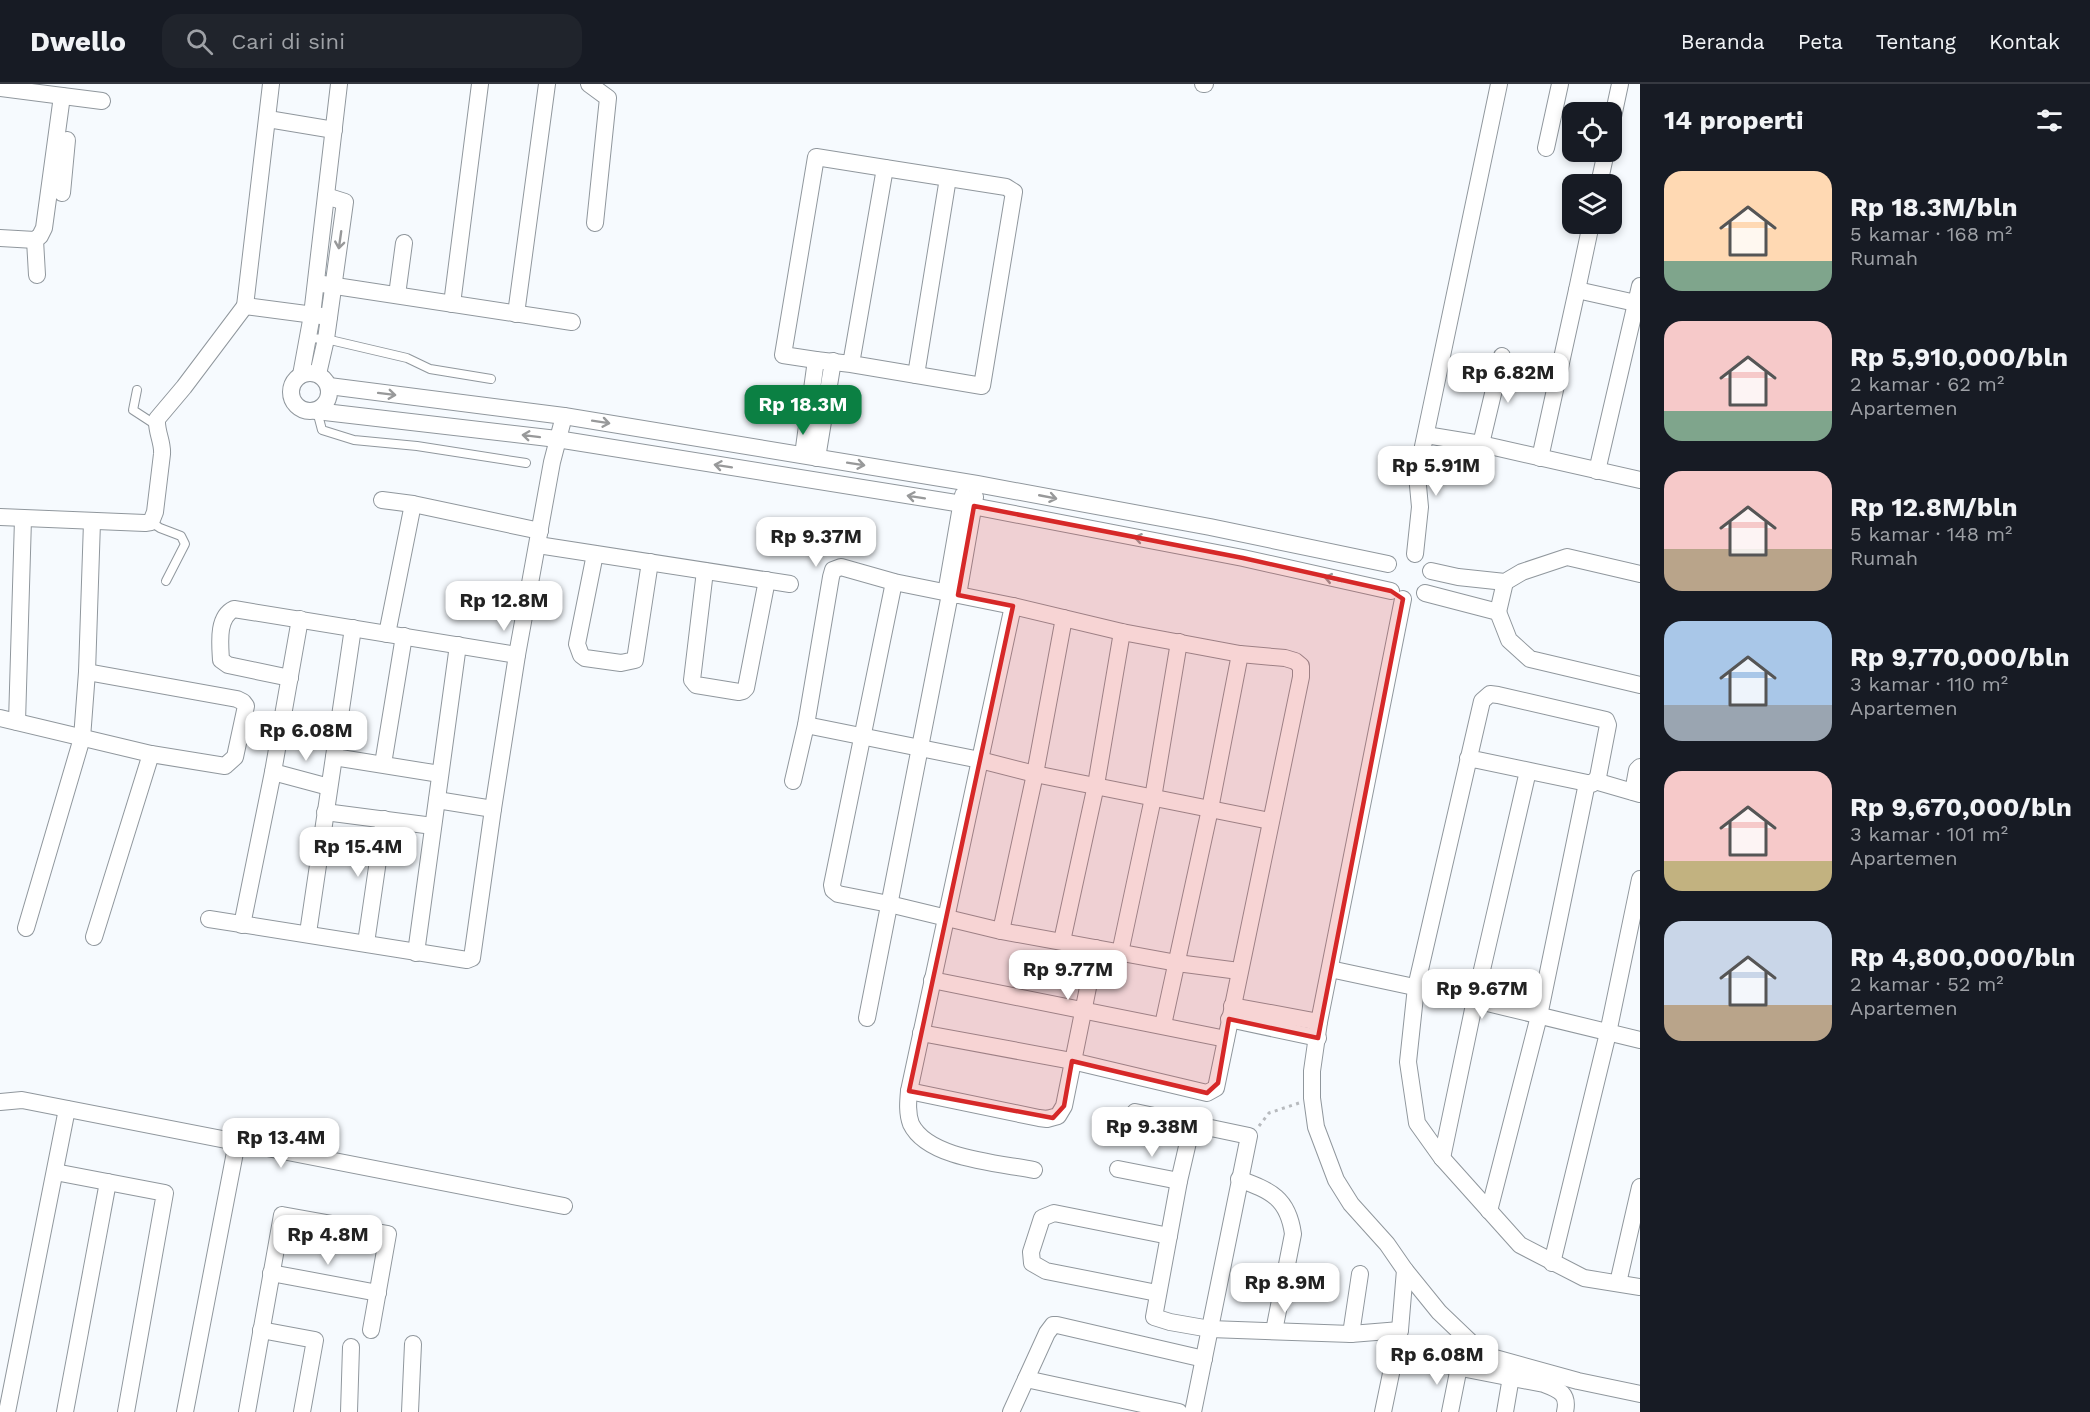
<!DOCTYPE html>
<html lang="id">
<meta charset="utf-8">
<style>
:root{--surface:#171b24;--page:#20242c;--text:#f1f3f6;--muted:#9ea1a6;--line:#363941;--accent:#0b8043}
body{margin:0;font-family:"Work Sans",sans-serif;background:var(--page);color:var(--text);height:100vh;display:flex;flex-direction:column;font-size:22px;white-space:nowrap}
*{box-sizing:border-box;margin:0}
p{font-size:20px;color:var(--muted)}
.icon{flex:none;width:33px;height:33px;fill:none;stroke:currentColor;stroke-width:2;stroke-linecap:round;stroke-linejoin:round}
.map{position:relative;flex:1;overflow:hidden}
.drawer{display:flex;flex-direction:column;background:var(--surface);width:450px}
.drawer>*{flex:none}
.buttons{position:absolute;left:1562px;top:18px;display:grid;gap:12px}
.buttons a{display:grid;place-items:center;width:60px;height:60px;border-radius:12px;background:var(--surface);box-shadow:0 3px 9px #0003;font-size:30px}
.price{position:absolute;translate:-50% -51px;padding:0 14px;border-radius:12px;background:#fff;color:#222;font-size:20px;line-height:39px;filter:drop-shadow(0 2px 3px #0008)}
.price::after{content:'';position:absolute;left:50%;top:36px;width:18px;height:14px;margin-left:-9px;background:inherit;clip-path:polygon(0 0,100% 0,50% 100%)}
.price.current{background:var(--accent);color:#fff}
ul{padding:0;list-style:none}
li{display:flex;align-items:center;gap:18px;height:150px;padding:0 24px}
li span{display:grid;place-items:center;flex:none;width:168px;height:120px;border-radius:18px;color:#555}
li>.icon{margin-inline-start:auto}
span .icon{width:72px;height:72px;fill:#fffc;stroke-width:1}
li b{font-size:26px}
h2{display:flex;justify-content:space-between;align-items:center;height:72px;padding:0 24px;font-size:26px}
header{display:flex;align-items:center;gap:36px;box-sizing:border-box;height:84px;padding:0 30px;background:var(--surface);border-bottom:2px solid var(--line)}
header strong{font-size:28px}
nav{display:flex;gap:33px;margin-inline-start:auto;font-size:21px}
.search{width:420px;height:54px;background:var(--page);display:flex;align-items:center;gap:15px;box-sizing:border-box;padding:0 21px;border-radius:18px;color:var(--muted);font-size:22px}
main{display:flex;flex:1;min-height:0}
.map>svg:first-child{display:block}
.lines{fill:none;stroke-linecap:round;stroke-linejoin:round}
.lane-casing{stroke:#90979d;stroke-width:10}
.street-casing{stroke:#90979d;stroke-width:18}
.path{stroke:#b7babe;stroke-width:3;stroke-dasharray:3 4.5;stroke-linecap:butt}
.lane{stroke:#fff;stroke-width:8}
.street{stroke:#fff;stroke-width:16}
.oneway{stroke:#98999a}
.marked{fill:#d62828;fill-opacity:0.2;stroke:#d62828;stroke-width:4.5;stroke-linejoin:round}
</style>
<header>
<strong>Dwello</strong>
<div class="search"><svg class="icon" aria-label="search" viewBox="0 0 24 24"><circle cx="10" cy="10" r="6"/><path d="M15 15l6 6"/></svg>Cari di sini</div>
<nav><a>Beranda</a><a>Peta</a><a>Tentang</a><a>Kontak</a></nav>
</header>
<main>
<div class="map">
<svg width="1640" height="1328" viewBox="0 0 1640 1328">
<rect width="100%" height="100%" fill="#f6fafe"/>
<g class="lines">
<g class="lane-casing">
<g id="lane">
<polyline points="308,254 326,255 407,274 430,285 491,295"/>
<polyline points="137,306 133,326 156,341"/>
<polyline points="317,327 322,346 354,356 417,362 526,379"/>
<polyline points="151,438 160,444 181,452 185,460 166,497"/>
</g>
</g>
<g class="street-casing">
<g id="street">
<polyline points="271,0 245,222 329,233"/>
<polyline points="589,0 608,14 595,139"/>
<polyline points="1203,0 1205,0"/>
<polyline points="0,4 102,17"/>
<polyline points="268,35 334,46"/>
<polyline points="1611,42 1620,0"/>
<polyline points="1546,64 1560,0"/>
<polyline points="1599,100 1606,68"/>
<polyline points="62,109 67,56"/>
<polyline points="0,154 35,156 40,152 44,144 62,12"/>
<polyline points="35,156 37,191"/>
<polyline points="316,199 572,238"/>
<polyline points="1577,206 1591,140"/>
<polyline points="397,211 404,159"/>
<polyline points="452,220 480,0"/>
<polyline points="516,230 547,0"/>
<polyline points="816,276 783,271 816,73 885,84"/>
<circle cx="310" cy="308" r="19"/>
<polyline points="318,290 326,255 345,118 326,112"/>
<polyline points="301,291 312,231 339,0"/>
<polyline points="916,291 948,94"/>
<polyline points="329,302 564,332 977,400 1210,443 1388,480"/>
<polyline points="316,327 557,355 962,420 1243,474 1391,507"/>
<polyline points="1426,351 1481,360 1640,396"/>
<polyline points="1481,360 1502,272"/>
<polyline points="803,371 816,276 851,280 982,302 1014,108 1006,103 885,84 851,280"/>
<polyline points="817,374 833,277"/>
<polyline points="1540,374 1577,206 1640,220"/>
<polyline points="1597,387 1640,202"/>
<polyline points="382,416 413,420 540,447"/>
<path d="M0,433L145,439L151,438L155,428L162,370C163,358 156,348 157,335L184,303L245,222"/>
<polyline points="538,461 790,500"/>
<polyline points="595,470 577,560 581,571 585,574 621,579 635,576 650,478"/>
<polyline points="1415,470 1420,423 1417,391 1499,0"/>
<polyline points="705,487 692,596 696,601 739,608 743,607 746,604 767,496"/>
<polyline points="1431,487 1458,493 1505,498 1522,488 1567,473 1640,490"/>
<polyline points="894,498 832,801 833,806 838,810 889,820 1001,847 1177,879 1239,887"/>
<polyline points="946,509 963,411"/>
<polyline points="1425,509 1498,528 1509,556 1530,575 1640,601"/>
<polyline points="958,511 975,413"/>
<polyline points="1403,515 1319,938 1312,987 1312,1014 1316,1043 1336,1096 1351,1120 1387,1160 1405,1186 1439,1228 1484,1271 1578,1297 1640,1310"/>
<path d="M1013,522L909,1007C908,1018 907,1029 911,1040C928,1075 999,1079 1034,1086"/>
<polyline points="1498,528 1505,498"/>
<polyline points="387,550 413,420"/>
<path d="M290,594L228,581L221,576C220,559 217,533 234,525L517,571"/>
<polyline points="0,634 151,670 225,682 235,673 246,622 243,618 237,615 87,588"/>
<polyline points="17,638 23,435"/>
<polyline points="806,641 980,676 1035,690 1270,737"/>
<polyline points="334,673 440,690"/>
<polyline points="1468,674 1592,700 1598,693 1608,641 1606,636 1498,611 1490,610 1482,617 1416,903 1408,978 1417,1039 1442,1074 1520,1161 1584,1194 1640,1203"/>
<polyline points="383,680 404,552"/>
<polyline points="273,688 329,703"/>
<polyline points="793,697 806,641 831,493 833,486 841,483 894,498 1013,522 1122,548 1240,570 1285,574 1295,577 1301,582 1301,593 1216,1004 1207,1009 1072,977 921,949"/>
<polyline points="1595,697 1640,710"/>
<polyline points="1633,708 1637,686 1640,683"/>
<polyline points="437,716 493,725"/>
<polyline points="325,728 433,742"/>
<polyline points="209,835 467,876 472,874 493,725 517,571 552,378 564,332"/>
<polyline points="242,841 273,688 300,535"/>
<polyline points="26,844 82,654 87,588 92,438"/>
<polyline points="1001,847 1035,690 1064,534"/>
<polyline points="308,849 353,544"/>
<polyline points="94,853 151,670"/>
<polyline points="1062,857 1096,701 1122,548"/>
<polyline points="366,859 384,735"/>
<polyline points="416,869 458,561"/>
<polyline points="1120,869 1153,714 1179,558"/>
<polyline points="1330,885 1475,916 1640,956"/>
<polyline points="932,896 1226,955"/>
<polyline points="1232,922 1319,938"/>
<polyline points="867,934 950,510"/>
<polyline points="1229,935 1318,954"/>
<polyline points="1163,941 1210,725 1240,570"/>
<polyline points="909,1007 1039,1034 1047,1035 1058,1032 1064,1022 1096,864"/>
<polyline points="0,1018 22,1016 564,1122"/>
<polyline points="1135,1028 1249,1052 1193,1328"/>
<polyline points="1192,1041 1179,1097 1154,1233 1170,1238 1210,1245 1351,1250 1400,1246"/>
<polyline points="1442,1074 1475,916 1528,687"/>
<polyline points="1118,1085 1179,1097"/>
<polyline points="55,1088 165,1109 126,1328"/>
<path d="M1239,1095C1271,1107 1288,1114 1293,1150L1274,1247"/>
<polyline points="1489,1127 1539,932 1587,699"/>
<polyline points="1552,1179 1608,949 1640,795"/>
<polyline points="271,1189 378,1209"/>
<polyline points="1618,1199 1640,1103"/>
<polyline points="1157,1209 1046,1187 1032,1179 1031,1168 1042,1134 1054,1129 1169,1152"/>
<polyline points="261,1246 315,1256 302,1328"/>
<polyline points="1351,1250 1360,1190"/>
<path d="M1395,1271L1544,1300C1560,1306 1569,1310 1565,1328"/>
<polyline points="1026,1295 1179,1328"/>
<polyline points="7,1328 67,1025"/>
<polyline points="65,1328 108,1098"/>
<polyline points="185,1328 237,1058"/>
<polyline points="247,1328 282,1131 388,1150 371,1246"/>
<polyline points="349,1328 351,1263"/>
<polyline points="410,1328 413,1260"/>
<polyline points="1011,1328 1047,1249 1053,1241 1057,1241 1204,1275"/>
<polyline points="1383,1328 1400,1246 1405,1186"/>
<polyline points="1450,1328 1459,1283"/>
<polyline points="1505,1328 1511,1293"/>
</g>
</g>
<polyline class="path" points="1259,1042 1269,1029 1299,1019"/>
<use href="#lane" class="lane"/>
<use href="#street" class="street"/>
</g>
<defs><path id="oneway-shaft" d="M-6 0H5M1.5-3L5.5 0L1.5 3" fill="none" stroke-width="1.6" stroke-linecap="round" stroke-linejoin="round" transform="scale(1.5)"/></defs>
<g class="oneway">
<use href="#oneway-shaft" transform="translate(340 156) rotate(98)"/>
<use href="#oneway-shaft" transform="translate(387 310) rotate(7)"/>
<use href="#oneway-shaft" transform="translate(601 338) rotate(9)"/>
<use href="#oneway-shaft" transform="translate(531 352) rotate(-173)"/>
<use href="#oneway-shaft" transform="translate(856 380) rotate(9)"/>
<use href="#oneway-shaft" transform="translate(723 382) rotate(-171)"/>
<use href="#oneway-shaft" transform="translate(916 413) rotate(-171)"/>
<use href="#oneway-shaft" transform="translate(1048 413) rotate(11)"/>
<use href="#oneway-shaft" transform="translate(1143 455) rotate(-169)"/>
<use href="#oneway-shaft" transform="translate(1333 495) rotate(-167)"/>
</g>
<path class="marked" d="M974,422L1243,474L1391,507L1403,515L1318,954L1229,935L1218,999L1207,1009L1072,977L1064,1022L1053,1034L909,1007L1013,522L958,511Z"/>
</svg>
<div class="buttons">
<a><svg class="icon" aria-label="locate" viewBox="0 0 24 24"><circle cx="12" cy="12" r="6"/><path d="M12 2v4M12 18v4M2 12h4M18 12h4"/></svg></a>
<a><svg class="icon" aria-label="layers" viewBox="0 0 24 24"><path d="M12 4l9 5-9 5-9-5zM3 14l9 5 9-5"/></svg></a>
</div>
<b class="price" style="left:1508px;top:320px">Rp 6.82M</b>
<b class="price current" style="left:803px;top:352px">Rp 18.3M</b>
<b class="price" style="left:1436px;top:413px">Rp 5.91M</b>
<b class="price" style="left:816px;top:484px">Rp 9.37M</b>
<b class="price" style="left:504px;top:548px">Rp 12.8M</b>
<b class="price" style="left:306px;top:678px">Rp 6.08M</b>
<b class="price" style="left:358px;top:794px">Rp 15.4M</b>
<b class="price" style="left:1068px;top:917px">Rp 9.77M</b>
<b class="price" style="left:1482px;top:936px">Rp 9.67M</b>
<b class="price" style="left:1152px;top:1074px">Rp 9.38M</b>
<b class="price" style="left:281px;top:1085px">Rp 13.4M</b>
<b class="price" style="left:328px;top:1182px">Rp 4.8M</b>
<b class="price" style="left:1285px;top:1230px">Rp 8.9M</b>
<b class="price" style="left:1437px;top:1302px">Rp 6.08M</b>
</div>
<section class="drawer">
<h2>14 properti<svg class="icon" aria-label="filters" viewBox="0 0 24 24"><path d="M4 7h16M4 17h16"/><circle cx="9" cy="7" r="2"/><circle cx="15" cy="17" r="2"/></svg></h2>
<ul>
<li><span style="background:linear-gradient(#ffd9b3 75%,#7fa58c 0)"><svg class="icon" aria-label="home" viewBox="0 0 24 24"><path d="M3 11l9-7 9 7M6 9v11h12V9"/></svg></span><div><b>Rp 18.3M/bln</b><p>5 kamar · 168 m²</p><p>Rumah</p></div></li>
<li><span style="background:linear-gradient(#f6c9c9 75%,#7fa58c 0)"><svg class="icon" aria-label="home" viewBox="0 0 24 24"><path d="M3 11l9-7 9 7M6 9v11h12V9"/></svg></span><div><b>Rp 5,910,000/bln</b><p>2 kamar · 62 m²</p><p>Apartemen</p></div></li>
<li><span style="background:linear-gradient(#f6c9c9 65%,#b9a48a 0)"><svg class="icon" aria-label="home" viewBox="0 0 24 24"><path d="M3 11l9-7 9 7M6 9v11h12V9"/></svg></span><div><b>Rp 12.8M/bln</b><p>5 kamar · 148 m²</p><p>Rumah</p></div></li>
<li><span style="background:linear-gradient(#a9c7e8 70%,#9aa5b1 0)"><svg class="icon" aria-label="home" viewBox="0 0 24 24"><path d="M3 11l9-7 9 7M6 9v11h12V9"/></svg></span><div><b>Rp 9,770,000/bln</b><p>3 kamar · 110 m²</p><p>Apartemen</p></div></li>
<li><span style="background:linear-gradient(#f6c9c9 75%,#c2b280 0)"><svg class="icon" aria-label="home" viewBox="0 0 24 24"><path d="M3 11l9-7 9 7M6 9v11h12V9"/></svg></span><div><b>Rp 9,670,000/bln</b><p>3 kamar · 101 m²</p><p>Apartemen</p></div></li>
<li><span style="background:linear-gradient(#c9d6e8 70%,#b9a48a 0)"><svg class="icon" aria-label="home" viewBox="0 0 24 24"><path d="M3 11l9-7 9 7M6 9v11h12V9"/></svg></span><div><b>Rp 4,800,000/bln</b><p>2 kamar · 52 m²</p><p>Apartemen</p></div></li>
</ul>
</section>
</main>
